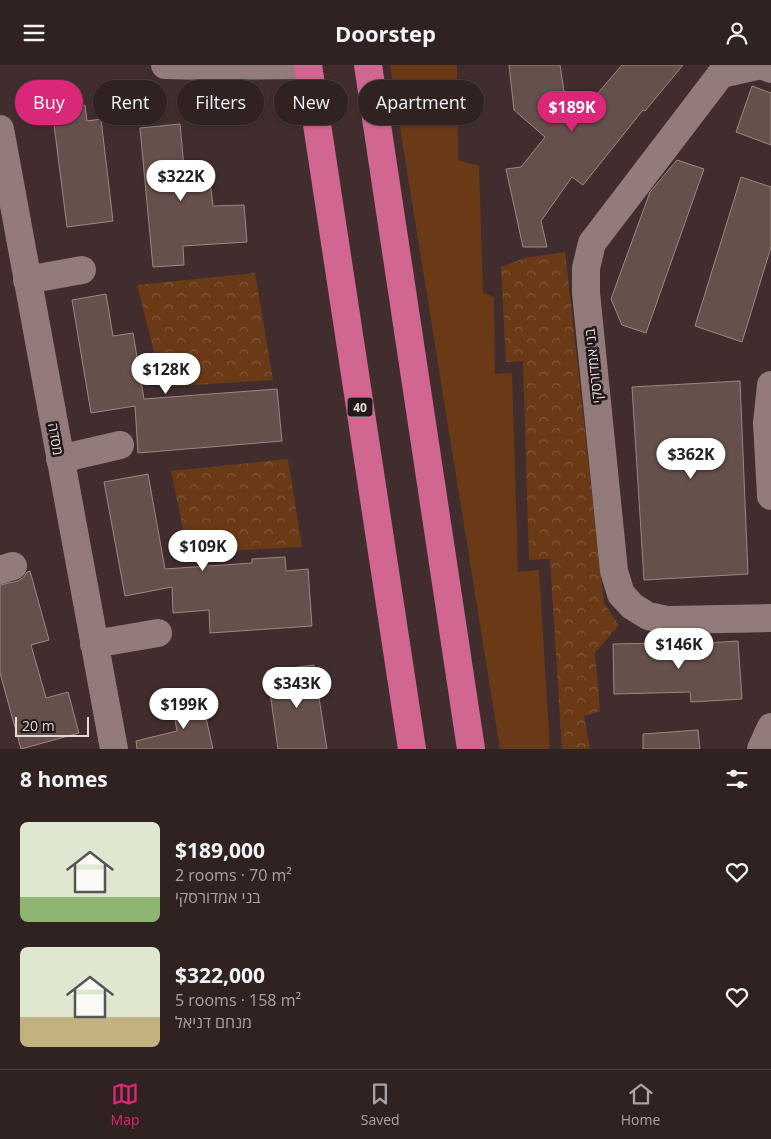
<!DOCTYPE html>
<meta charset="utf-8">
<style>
:root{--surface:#312222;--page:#392a2a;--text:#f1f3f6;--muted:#a8a4a5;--line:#4c3f40;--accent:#db2777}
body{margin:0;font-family:"Open Sans",Heebo,sans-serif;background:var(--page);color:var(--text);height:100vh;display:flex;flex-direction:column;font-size:19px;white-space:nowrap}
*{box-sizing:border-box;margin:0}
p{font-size:16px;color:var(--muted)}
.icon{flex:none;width:28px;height:28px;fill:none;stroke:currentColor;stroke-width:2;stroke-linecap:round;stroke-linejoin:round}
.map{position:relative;height:684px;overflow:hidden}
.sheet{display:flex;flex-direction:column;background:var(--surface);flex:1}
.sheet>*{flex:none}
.guide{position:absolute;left:15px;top:15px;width:500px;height:45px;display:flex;gap:10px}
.scale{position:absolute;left:15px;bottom:12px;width:74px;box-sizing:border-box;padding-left:5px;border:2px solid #e6d9d9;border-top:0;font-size:14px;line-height:18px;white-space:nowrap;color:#e6d9d9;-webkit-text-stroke:4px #211818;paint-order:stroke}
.price{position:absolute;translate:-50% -42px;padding:0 11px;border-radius:18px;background:#fff;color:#222;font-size:16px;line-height:32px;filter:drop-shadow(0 1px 2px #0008)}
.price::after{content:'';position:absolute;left:50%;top:30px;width:15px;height:11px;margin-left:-8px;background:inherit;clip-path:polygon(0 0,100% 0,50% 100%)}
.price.current{background:var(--accent);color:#fff}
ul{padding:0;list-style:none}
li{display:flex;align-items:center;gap:15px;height:125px;padding:0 20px}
li span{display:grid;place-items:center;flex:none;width:140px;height:100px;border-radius:8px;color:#555}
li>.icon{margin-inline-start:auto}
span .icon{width:60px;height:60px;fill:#fffc;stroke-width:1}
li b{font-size:21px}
h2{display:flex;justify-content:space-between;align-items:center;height:60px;padding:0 20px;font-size:21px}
.pill{padding:0 18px;border-radius:22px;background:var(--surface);box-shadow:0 1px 4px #0004,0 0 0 1px var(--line);font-size:18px;line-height:45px}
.pill.current{background:var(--accent);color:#fff}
header{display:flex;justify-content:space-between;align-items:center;height:65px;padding:0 20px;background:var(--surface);font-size:22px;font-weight:700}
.tabs{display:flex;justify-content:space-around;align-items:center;height:70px;border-top:1px solid var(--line);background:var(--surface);font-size:14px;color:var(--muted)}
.tabs a{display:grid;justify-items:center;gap:2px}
.tabs .current{color:var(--accent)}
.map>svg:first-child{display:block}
.grass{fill:#6a3a17}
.park{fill:url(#park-crowns)}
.building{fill:#65504b;stroke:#9e8781}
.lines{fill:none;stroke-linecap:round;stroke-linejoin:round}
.minor{stroke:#937b7c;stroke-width:28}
.highway{stroke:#d16690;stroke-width:28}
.labels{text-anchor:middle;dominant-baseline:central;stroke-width:5;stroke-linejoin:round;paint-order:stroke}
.shield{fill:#211818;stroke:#ab9f9f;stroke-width:1}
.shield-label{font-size:12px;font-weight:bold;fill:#e6d9d9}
.street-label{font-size:14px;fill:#e6d9d9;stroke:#211818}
</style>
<header><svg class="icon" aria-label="menu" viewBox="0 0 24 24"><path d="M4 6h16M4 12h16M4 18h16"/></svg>Doorstep<svg class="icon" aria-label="person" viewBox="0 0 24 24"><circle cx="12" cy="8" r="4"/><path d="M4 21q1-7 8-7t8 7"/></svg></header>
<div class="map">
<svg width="771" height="684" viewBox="0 0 771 684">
<defs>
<pattern id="park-crowns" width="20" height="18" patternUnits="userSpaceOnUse" patternTransform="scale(1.25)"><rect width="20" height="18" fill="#6a3a17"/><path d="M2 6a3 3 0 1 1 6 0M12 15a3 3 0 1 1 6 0" fill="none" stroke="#7f5638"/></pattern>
</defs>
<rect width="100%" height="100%" fill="#412d2e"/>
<polygon class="grass" points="390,0 457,0 458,95 479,101 483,228 494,232 495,309 512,308 518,507 539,505 550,684 500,684"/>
<g class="park">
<polygon points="565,187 604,538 619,560 595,588 600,646 584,651 590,684 562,684 550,494 529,495 523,296 506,297 501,202 525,193"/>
<polygon points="255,208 273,315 163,322 137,220"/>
<polygon points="288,394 302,482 188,488 171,406"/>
</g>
<g class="building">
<polygon points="509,0 560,0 564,26 585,43 622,0 683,0 645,46 643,45 583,120 572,112 541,156 547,182 523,182 506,104 521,102 545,72 514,45"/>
<polygon points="752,21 771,28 771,80 736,67"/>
<polygon points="85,40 87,56 101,54 113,156 67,162 52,44"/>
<polygon points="180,59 186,124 211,123 213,141 244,140 247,177 183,181 184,200 153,202 140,63"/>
<polygon points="677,95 704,104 646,268 622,260 611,234 650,127"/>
<polygon points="741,112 771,122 771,182 742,277 695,261"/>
<polygon points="106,229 113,271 133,268 144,334 277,324 282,376 138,388 135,341 91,348 72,235"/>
<polygon points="740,316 748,509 644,515 632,322"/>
<polygon points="148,409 165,504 252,498 252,494 285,492 286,506 308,504 312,561 210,568 209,545 173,548 172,522 125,531 104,417"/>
<polygon points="30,506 49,575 31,580 46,633 68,627 79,668 21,684 0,608 0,520 18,516 24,512 27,507"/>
<polygon points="738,576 742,634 691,637 690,627 614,629 613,579 661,578 661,581"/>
<polygon points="314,600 327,684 278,684 267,606"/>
<polygon points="201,631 213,684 137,684 136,676 177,666 174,649 183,647 181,636"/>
<polygon points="698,665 700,684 643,684 643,669"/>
</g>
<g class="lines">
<g class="minor">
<polyline points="165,0 205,1 308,0"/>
<polyline points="771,4 761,0 721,9 592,178 586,203 586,228 614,506 621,529 632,541 648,551 667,555 771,553"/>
<polyline points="0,64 114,684"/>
<polyline points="27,215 82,205"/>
<polyline points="771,320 767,358 771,431"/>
<polyline points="60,394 120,380"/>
<polyline points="0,505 13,501"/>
<polyline points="94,579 158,568"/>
<polyline points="761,684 771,662"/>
</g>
<g class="highway">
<polyline points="308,0 412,684"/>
<polyline points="368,0 471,684"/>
</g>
</g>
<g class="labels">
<rect class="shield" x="347.5" y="332.5" width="25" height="19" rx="4"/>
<g class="shield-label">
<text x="360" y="342">40</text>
</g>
<g class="street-label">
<text transform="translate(593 301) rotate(-96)">בני אמדורסקי</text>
<text transform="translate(56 374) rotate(80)">מסדה</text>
</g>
</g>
</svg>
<div class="scale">20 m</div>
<b class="price current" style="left:572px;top:68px">$189K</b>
<b class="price" style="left:181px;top:137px">$322K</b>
<b class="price" style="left:166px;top:330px">$128K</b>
<b class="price" style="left:691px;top:415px">$362K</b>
<b class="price" style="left:203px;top:507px">$109K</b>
<b class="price" style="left:679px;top:605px">$146K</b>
<b class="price" style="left:297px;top:644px">$343K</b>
<b class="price" style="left:184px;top:665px">$199K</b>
<div class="guide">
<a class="pill current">Buy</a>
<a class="pill">Rent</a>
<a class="pill">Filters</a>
<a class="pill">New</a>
<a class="pill">Apartment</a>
</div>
</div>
<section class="sheet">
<h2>8 homes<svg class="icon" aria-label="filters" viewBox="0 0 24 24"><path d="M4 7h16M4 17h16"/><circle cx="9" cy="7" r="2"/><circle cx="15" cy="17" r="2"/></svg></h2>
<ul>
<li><span style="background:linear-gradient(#dfe7d0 75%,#8fb573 0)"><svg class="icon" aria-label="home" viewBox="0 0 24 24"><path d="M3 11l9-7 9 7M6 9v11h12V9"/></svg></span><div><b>$189,000</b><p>2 rooms · 70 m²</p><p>בני אמדורסקי</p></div><svg class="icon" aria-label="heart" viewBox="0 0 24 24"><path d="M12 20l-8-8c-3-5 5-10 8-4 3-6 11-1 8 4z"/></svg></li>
<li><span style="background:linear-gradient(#dfe7d0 70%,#c2b280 0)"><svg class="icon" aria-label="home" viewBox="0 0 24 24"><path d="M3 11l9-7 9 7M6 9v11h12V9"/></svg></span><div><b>$322,000</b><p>5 rooms · 158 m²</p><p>מנחם דניאל</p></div><svg class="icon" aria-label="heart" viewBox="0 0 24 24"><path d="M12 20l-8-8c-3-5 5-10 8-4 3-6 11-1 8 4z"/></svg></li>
</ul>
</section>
<nav class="tabs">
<a class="current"><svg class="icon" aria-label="map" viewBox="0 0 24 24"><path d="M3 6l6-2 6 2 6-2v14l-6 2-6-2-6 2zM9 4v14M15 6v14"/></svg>Map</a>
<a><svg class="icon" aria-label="saved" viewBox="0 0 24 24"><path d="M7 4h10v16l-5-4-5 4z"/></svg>Saved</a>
<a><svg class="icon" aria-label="home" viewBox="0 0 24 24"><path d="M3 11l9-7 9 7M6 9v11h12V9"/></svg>Home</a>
</nav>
